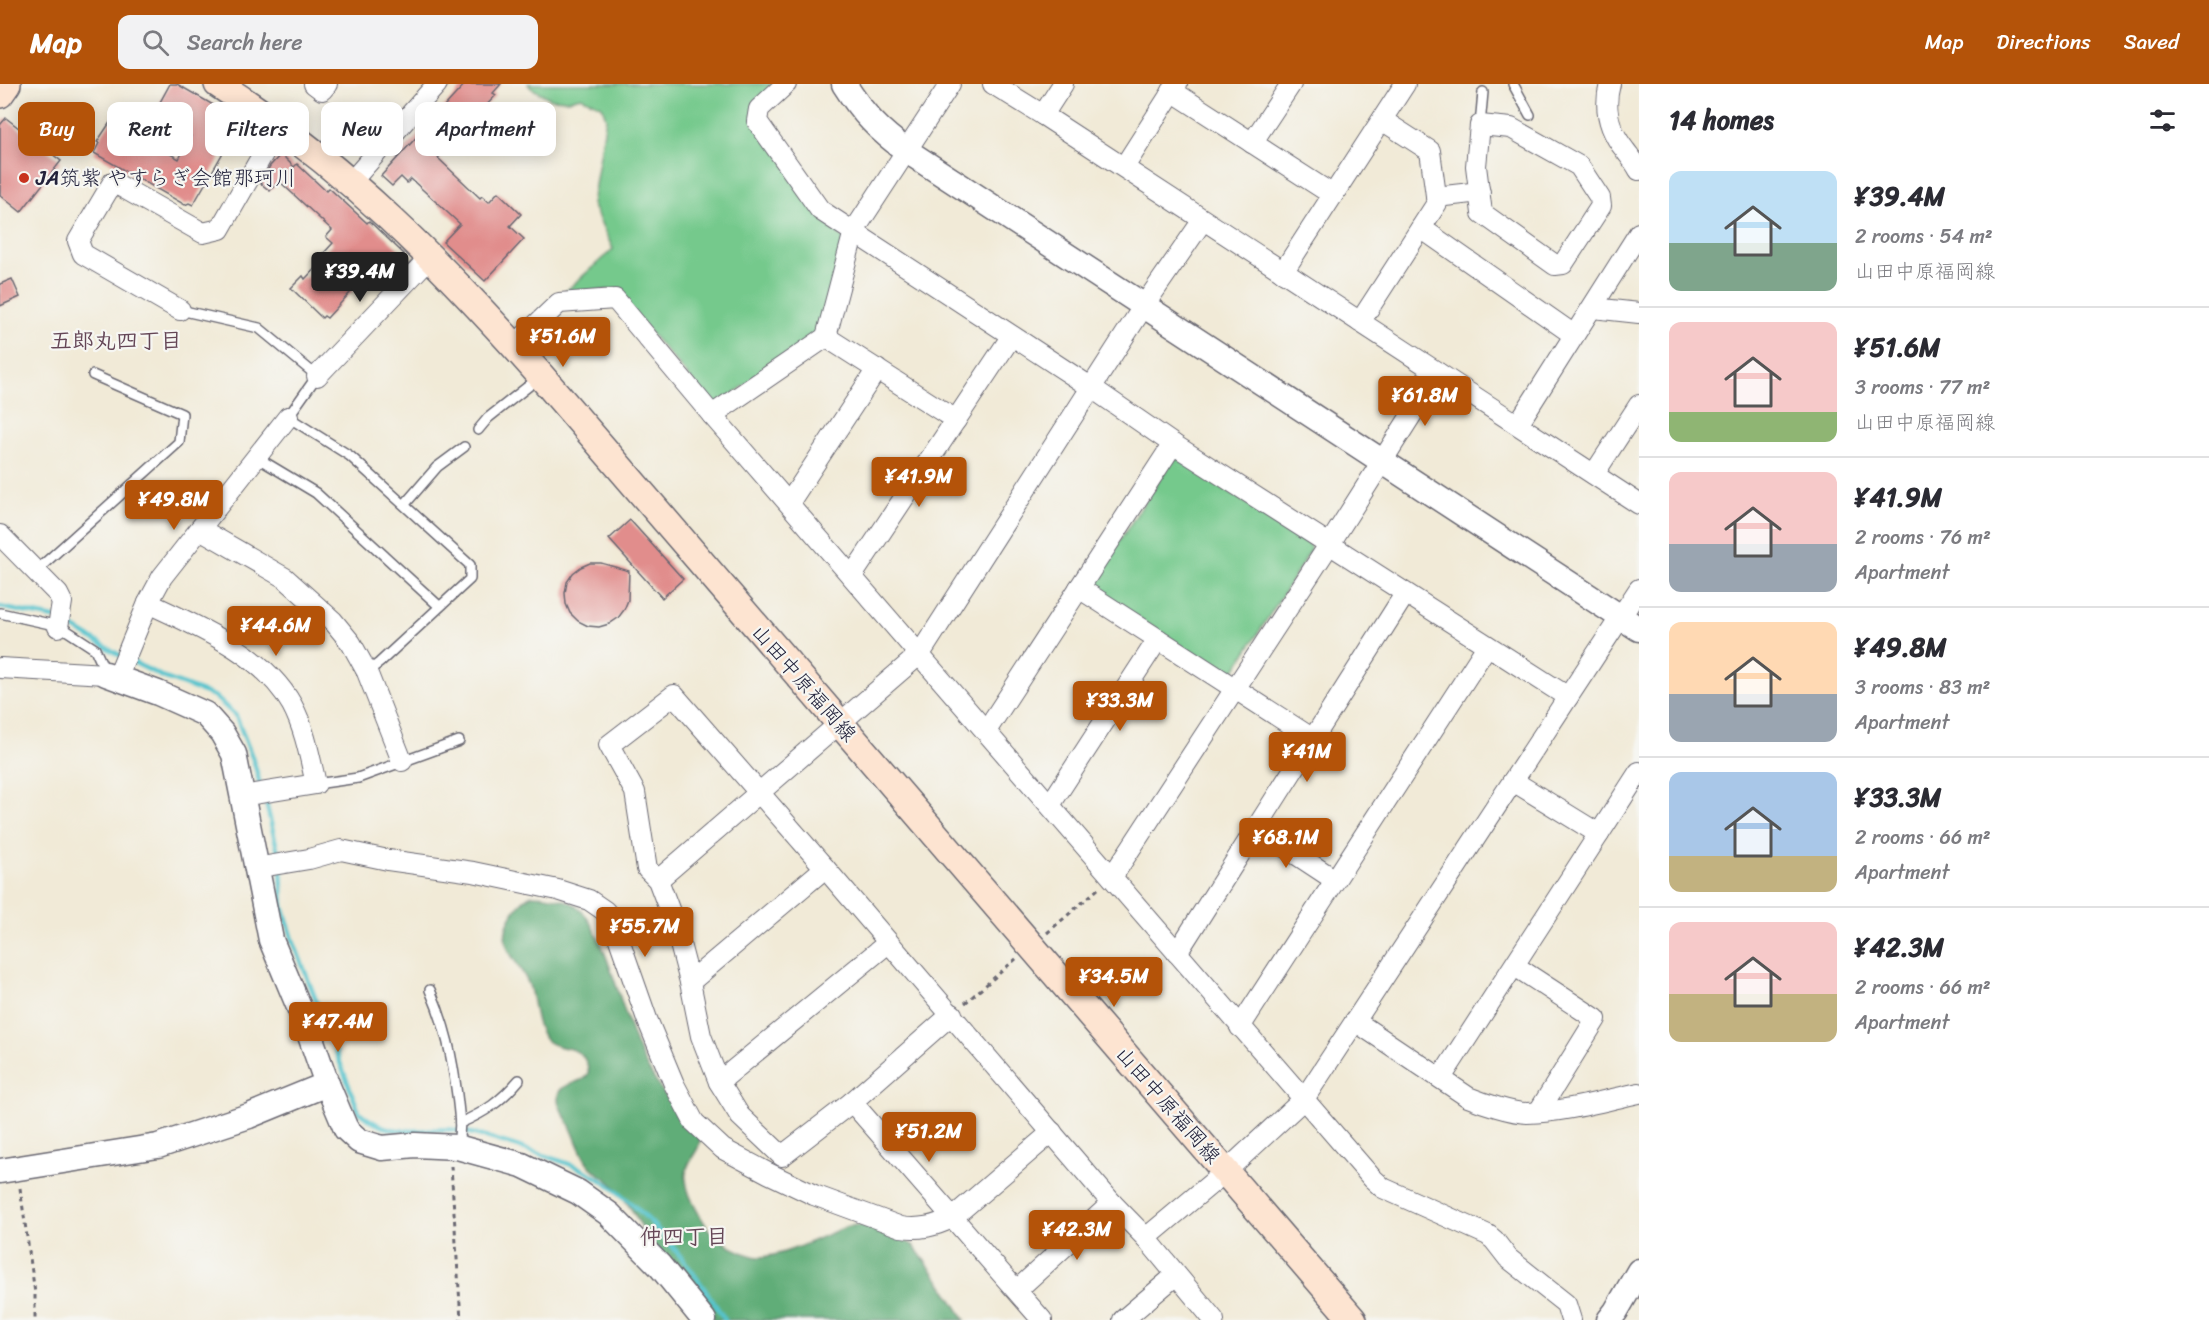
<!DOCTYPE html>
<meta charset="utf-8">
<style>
:root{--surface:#fff;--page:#f2f2f3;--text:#2b2b33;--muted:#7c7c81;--line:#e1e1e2;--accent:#b45309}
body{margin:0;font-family:Sriracha,"Klee One",sans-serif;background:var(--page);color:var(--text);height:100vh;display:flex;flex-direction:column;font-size:22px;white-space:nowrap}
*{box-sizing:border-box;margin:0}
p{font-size:20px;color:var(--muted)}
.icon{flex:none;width:33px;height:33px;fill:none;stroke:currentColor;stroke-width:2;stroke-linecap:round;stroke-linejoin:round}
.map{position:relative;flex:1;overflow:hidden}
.details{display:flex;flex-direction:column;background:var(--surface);width:570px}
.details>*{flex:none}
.guide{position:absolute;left:18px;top:18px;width:570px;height:54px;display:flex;gap:12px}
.price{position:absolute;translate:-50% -51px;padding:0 14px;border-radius:6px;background:var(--accent);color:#fff;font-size:20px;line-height:39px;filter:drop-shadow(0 2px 3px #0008)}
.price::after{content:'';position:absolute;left:50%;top:36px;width:18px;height:14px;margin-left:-9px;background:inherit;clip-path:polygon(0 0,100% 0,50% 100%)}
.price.on{background:#222;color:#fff}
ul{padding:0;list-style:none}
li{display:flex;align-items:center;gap:18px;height:150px;padding:0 30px}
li+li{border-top:2px solid var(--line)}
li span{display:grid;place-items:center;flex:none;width:168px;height:120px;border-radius:12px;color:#555}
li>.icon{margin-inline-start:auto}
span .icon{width:72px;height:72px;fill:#fffc;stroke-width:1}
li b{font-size:26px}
h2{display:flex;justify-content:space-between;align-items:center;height:72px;padding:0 30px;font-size:26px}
.chip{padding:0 21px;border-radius:12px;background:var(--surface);box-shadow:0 3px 15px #0003;font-size:21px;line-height:54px}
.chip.on{background:var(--accent);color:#fff}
header{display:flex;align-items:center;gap:36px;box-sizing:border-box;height:84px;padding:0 30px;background:var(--accent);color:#fff}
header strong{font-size:28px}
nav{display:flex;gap:33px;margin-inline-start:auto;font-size:21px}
.search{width:420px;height:54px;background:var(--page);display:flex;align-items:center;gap:15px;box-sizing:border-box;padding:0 21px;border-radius:12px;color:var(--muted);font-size:22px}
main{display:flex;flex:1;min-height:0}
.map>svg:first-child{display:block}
.green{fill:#75c98c;stroke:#4c7664;stroke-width:1.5}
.forest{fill:#60ad78;stroke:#41685a;stroke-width:1.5}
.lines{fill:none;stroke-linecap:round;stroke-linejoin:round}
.stream{stroke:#57c4ce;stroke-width:4.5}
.building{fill:#e18d8c}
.service-casing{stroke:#6a6872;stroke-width:12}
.minor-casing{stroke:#6a6872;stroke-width:22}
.tertiary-casing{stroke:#6a6872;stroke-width:27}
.secondary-casing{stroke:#6a6872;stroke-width:30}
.path{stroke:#6a6872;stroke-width:3;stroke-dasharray:4.5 4.5;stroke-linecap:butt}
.service{stroke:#fff;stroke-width:9}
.minor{stroke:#fff;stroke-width:20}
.tertiary{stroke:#fff;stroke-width:24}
.secondary{stroke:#fde4d1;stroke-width:27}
.poi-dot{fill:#c8321e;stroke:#f6f6f2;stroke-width:2}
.labels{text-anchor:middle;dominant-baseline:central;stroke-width:4.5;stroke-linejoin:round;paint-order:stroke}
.poi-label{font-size:21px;fill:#22223b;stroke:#f6f6f2;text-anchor:start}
.street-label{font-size:21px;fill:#22223b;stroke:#f6f6f2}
.neighbourhood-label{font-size:22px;font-weight:bold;fill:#654757;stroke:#f6f6f2}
</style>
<header>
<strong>Map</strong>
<div class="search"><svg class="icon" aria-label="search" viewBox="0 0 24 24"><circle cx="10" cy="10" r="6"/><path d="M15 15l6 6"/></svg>Search here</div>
<nav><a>Map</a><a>Directions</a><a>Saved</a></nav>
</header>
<main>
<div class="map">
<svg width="1639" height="1236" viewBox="0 0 1639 1236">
<rect width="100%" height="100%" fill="#f6f6f2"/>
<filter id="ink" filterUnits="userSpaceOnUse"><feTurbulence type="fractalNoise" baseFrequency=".0167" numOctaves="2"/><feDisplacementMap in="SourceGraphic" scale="12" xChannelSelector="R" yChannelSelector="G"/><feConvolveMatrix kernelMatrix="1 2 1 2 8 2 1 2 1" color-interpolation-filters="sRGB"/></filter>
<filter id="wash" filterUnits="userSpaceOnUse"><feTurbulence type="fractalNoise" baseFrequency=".008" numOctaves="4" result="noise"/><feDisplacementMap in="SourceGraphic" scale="24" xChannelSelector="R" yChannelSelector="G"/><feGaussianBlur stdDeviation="1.35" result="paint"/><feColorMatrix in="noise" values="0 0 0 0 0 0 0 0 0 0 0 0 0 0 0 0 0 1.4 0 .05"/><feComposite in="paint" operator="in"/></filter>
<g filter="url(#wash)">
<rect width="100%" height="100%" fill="#f1ead7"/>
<g class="green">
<polygon points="528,0 778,0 753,25 826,138 844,155 823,245 715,323 613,206 565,208 613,165 592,120 606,34 602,22 581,13 569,16 551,15 531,4"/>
<polygon points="1178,374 1309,460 1311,466 1233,589 1227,592 1094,506 1094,496 1172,376"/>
</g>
<path class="forest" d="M531,811C544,811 564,814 575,821C605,842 622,931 639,967C653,999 677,1028 700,1053C701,1068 686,1075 686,1091C685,1106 694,1121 701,1134C708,1146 719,1156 731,1163C739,1167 752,1174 761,1173C786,1172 825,1150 849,1142L860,1141L880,1144L913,1161L942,1200L965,1236H713C690,1208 667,1180 646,1150C639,1140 635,1129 627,1119C622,1112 617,1104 610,1098C603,1092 595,1088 589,1081C580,1070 576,1053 569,1040C566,1033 561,1028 559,1020C550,990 602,1007 585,976C577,960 557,967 546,956C534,941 535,922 530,904C526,890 514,878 508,865C499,846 515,821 531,811Z"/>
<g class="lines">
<g class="stream">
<polyline points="0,523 54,534"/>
<polyline points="64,538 121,572"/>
<polyline points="129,576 165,594 214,612 236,632 254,678 261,704"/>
<polyline points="265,715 280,776"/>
<path d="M281,785L283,823L294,859L359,1028C382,1048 401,1048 431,1046C439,1046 447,1044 454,1046C478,1049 502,1058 525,1065C542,1071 560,1076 577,1083C636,1108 692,1183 725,1236"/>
</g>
</g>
<g id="blocks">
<g class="building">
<polygon points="170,0 177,0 241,37 193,121 189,119 185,121 94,69 99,59 97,58 115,31 132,41 129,47 179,75 191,52 153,31"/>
<polygon points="465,0 501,0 493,9 496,11 438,74 480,114 482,112 489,118 498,108 521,130 510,142 524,155 485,197 443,158 460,140 411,95 407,99 401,93 392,102 381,92"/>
<polygon points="6,34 61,77 21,128 0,111 0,41"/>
<polygon points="281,70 294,83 297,80 326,107 329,104 367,139 369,137 404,170 373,203 370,199 366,204 360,198 327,234 324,232 322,234 291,204 303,192 305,195 325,174 322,171 333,159 326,153 332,146 279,97 270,107 260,99 270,82"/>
<polygon points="12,195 20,213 0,222 0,200"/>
<polygon points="630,436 683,495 662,514 609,455"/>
<polygon points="590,479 601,479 629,487 628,516 624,526 618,534 609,540 599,543 588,542 578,537 570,529 566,520 565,509 567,498 573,489 581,483"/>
</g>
</g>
</g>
<g filter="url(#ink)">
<use href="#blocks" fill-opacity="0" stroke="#6a6872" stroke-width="1.5"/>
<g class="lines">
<g class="service-casing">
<g id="service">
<polyline points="1513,0 1530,31"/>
<polyline points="1480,41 1483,8"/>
<polyline points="180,226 259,244 317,292 288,333 350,372 470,481 470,495 379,579 367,588"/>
<polyline points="478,346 488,334 540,293"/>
<polyline points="256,373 316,409 439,522"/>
<polyline points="405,420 437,383 464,363"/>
<polyline points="36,487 179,358 182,330 93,291"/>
<polyline points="0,529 50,540 66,546 95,565 106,589"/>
<polyline points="316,700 358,694 459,657"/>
<path d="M430,906C446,943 452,972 457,1011C459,1029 462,1045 457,1063"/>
<path d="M460,1039C486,1028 501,1017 519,996"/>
</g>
</g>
<g class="minor-casing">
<g id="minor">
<polyline points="314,0 322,6 327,0"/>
<polyline points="786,0 759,25 757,37 820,126 1092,304 1173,360 1568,613"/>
<polyline points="993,0 1043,31 1063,0"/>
<path d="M1610,0C1603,25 1609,46 1625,66C1630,73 1635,78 1639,86"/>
<polyline points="1172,7 1333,111"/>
<polyline points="1043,31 1639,420"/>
<polygon points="1480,41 1511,44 1579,82 1600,114 1601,122 1563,180 1555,181 1482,129 1476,82"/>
<polyline points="1252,59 1291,0"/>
<polyline points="1124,83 1177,0"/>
<polyline points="351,98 437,0"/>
<polyline points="1436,113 1480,108"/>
<polyline points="1421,144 1574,251"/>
<polyline points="1283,188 1405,0"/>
<polyline points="1593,224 1639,229"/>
<polyline points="180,226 83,170 78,157 113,98 203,149 220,145 279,42"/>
<polyline points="1360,238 1437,119 1430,67 1382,36"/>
<polyline points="826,253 854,147 950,0"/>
<polyline points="514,262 559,219 615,215 712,331 1372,1094 1383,1104 1488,1151 1494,1156 1508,1174 1566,1220 1571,1236"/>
<polyline points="317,292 431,172"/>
<polyline points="712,331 826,253 956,336"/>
<polyline points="1518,340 1639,149"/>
<polyline points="1594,390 1639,321"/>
<polyline points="789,419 877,285"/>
<polyline points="200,445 285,494 333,537 351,559 367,588 402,677"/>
<polyline points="0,451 58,510 62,518 58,543"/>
<polyline points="852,492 1011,253"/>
<polyline points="1079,504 1313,655"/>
<path d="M148,519C199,543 264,570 292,621C305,645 310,674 316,700L242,712"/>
<polyline points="0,584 106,590"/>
<polyline points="117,594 148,519 162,493 288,333"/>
<polyline points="986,647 1173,360"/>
<polyline points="1513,697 1599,750 1639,688"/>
<polyline points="1050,721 1158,555"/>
<polyline points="1256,744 1335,796"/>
<path d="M255,784L309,775L341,766L388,776L473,788L558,806L589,816L605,827L614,841L647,935L674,1000L694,1038L723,1065L768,1089L814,1111L901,1143C920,1146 935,1142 952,1134L1052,1048"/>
<polyline points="1112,793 1329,461 1438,289"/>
<polyline points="658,796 920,570 1143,223 1203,136"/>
<polyline points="1177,869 1405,510"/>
<polyline points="1515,882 1596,935 1539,1027"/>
<polyline points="690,898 825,784"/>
<polyline points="952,930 852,1018 1042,1236"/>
<path d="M1355,937L1468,1013C1483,1019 1512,1029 1527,1029C1565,1028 1602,1017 1639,1009"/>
<polyline points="1240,943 1487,562"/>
<polyline points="1441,994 1599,750"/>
<polyline points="719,998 888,859"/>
<polyline points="852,1018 782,1072 740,1032 719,998 701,952 690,898 675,841 658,796 647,785 635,708 609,661 674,611 825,784 1112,1119 1146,1154 1214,1236"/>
<polyline points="1146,1154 1225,1088 1304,1015 1639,505"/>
<polyline points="1017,1206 1112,1119"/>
<polyline points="1123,1236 1176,1191"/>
</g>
</g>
<g class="tertiary-casing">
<g id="tertiary">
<path d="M844,0C863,30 878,46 907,67L1639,545"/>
<polyline points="106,590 158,609 205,630 222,649 234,670 271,856 306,940 327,1000 346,1045 359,1057 382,1064 415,1061 457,1063 522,1081 578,1108 609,1130 660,1182 704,1236"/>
<polyline points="0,1087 158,1062 249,1032 327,1000"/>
<polyline points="1609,1236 1616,1227 1639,1187"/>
</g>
</g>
<g class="secondary-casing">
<g id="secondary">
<path d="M218,0C346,82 441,179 541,292L1353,1236"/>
<polyline points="0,10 7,0"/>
</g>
</g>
<g class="path">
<polyline points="1047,849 1099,804"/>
<polyline points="965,919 1017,874"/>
<polyline points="451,1082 461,1236"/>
<polyline points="20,1104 35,1209 35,1236"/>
</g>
<use href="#service" class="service"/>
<use href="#minor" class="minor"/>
<use href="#tertiary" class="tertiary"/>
<use href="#secondary" class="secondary"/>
</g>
</g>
<circle class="poi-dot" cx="24" cy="94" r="6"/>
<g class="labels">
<g class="poi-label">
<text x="36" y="94">JA筑紫 やすらぎ会館那珂川</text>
</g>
<g class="street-label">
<text transform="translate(804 599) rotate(49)">山田中原福岡線</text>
<text transform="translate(1168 1021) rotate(49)">山田中原福岡線</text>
</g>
<g class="neighbourhood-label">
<text x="116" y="256">五郎丸四丁目</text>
<text x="684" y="1152">仲四丁目</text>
</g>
</g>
</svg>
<b class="price on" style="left:360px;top:219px">¥39.4M</b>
<b class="price" style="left:563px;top:284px">¥51.6M</b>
<b class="price" style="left:1425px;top:343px">¥61.8M</b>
<b class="price" style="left:919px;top:424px">¥41.9M</b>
<b class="price" style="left:174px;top:447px">¥49.8M</b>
<b class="price" style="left:276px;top:573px">¥44.6M</b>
<b class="price" style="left:1120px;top:648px">¥33.3M</b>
<b class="price" style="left:1307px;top:699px">¥41M</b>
<b class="price" style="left:1286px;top:785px">¥68.1M</b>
<b class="price" style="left:645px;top:874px">¥55.7M</b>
<b class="price" style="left:1114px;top:924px">¥34.5M</b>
<b class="price" style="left:338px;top:969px">¥47.4M</b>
<b class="price" style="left:929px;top:1079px">¥51.2M</b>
<b class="price" style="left:1077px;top:1177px">¥42.3M</b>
<div class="guide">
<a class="chip on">Buy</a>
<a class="chip">Rent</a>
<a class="chip">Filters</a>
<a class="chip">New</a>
<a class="chip">Apartment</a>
</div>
</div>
<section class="details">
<h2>14 homes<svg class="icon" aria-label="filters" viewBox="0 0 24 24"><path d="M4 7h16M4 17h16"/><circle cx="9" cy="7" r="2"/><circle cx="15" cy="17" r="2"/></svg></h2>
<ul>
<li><span style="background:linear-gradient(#bfe0f5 60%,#7fa58c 0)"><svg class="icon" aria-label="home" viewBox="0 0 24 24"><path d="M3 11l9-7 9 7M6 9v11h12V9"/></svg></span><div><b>¥39.4M</b><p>2 rooms · 54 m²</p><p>山田中原福岡線</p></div></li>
<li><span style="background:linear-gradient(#f6c9c9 75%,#8fb573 0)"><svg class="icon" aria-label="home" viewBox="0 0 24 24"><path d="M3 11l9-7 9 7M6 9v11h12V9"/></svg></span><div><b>¥51.6M</b><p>3 rooms · 77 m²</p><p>山田中原福岡線</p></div></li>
<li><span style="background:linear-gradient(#f6c9c9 60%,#9aa5b1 0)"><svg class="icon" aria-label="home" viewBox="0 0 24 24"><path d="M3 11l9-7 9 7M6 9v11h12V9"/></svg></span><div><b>¥41.9M</b><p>2 rooms · 76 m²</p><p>Apartment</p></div></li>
<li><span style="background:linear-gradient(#ffd9b3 60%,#9aa5b1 0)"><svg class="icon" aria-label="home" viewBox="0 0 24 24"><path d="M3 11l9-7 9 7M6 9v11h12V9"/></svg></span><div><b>¥49.8M</b><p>3 rooms · 83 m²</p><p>Apartment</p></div></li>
<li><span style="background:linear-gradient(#a9c7e8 70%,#c2b280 0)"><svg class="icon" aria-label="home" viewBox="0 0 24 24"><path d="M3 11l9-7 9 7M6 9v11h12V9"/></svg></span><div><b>¥33.3M</b><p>2 rooms · 66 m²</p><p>Apartment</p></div></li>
<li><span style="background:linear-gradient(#f6c9c9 60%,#c2b280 0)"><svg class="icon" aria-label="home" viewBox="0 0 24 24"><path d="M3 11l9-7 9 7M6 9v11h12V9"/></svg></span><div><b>¥42.3M</b><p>2 rooms · 66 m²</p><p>Apartment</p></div></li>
</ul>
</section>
</main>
